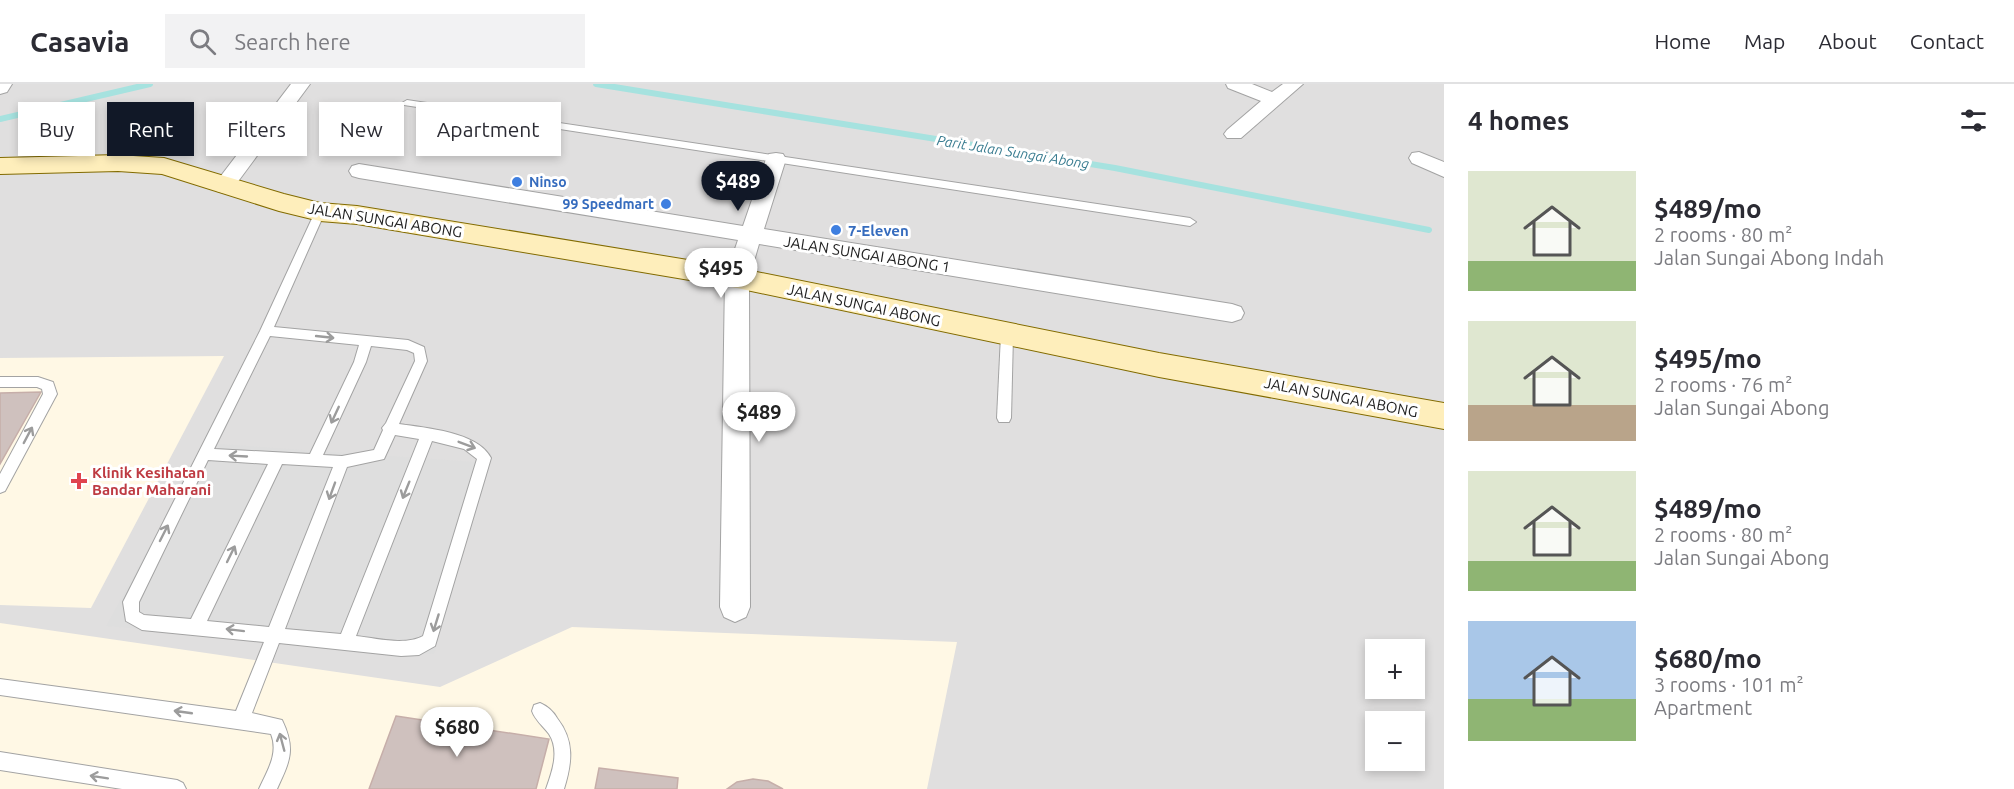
<!DOCTYPE html>
<meta charset="utf-8">
<style>
:root{--surface:#fff;--page:#f2f2f3;--text:#2b2b33;--muted:#7c7c81;--line:#e1e1e2;--accent:#111827}
body{margin:0;font-family:Ubuntu,sans-serif;background:var(--page);color:var(--text);height:100vh;display:flex;flex-direction:column;font-size:22px;white-space:nowrap}
*{box-sizing:border-box;margin:0}
p{font-size:20px;color:var(--muted)}
.icon{flex:none;width:33px;height:33px;fill:none;stroke:currentColor;stroke-width:2;stroke-linecap:round;stroke-linejoin:round}
.map{position:relative;flex:1;overflow:hidden}
.details{display:flex;flex-direction:column;background:var(--surface);width:570px}
.details>*{flex:none}
.banner{position:absolute;left:18px;top:18px;width:570px;height:54px;display:flex;gap:12px}
.fabs{position:absolute;left:1365px;top:555px;display:grid;gap:12px}
.fabs a{display:grid;place-items:center;width:60px;height:60px;border-radius:0px;background:var(--surface);box-shadow:0 3px 9px #0003;font-size:30px}
.price{position:absolute;translate:-50% -51px;padding:0 14px;border-radius:21px;background:#fff;color:#222;font-size:20px;line-height:39px;filter:drop-shadow(0 2px 3px #0008)}
.price::after{content:'';position:absolute;left:50%;top:36px;width:18px;height:14px;margin-left:-9px;background:inherit;clip-path:polygon(0 0,100% 0,50% 100%)}
.price.selected{background:var(--accent);color:#fff}
ul{padding:0;list-style:none}
li{display:flex;align-items:center;gap:18px;height:150px;padding:0 24px}
li span{display:grid;place-items:center;flex:none;width:168px;height:120px;border-radius:0px;color:#555}
li>.icon{margin-inline-start:auto}
span .icon{width:72px;height:72px;fill:#fffc;stroke-width:1}
li b{font-size:26px}
h2{display:flex;justify-content:space-between;align-items:center;height:72px;padding:0 24px;font-size:26px}
.tag{padding:0 21px;border-radius:0px;background:var(--surface);box-shadow:0 3px 9px #0003;font-size:21px;line-height:54px}
.tag.selected{background:var(--accent);color:#fff}
header{display:flex;align-items:center;gap:36px;box-sizing:border-box;height:84px;padding:0 30px;background:var(--surface);border-bottom:2px solid var(--line)}
header strong{font-size:28px}
nav{display:flex;gap:33px;margin-inline-start:auto;font-size:21px}
.search{width:420px;height:54px;background:var(--page);display:flex;align-items:center;gap:15px;box-sizing:border-box;padding:0 21px;border-radius:0px;color:var(--muted);font-size:22px}
main{display:flex;flex:1;min-height:0}
.map>svg:first-child{display:block}
.residential{fill:#e0dfdf;fill-rule:evenodd}
.education{fill:#fff8e5}
.parking{fill:#dedede}
.lines{fill:none;stroke-linecap:round;stroke-linejoin:round}
.stream{stroke:#a6e2df;stroke-width:6}
.building{fill:#cfc1be;stroke:#c6aea9;stroke-width:1.5}
.lane-casing{stroke:#a3a3a3;stroke-width:2}
.street-casing{stroke:#a3a3a3;stroke-width:2}
.secondary-casing{stroke:#826b00;stroke-width:2}
.lane{fill:#fff;fill-rule:evenodd}
.street{fill:#fff;fill-rule:evenodd}
.secondary{fill:#feeebb;fill-rule:evenodd}
.oneway{stroke:#9c9c9c}
.shop-dot{fill:#3f7fe0;stroke:#fff;stroke-width:2}
.health-dot{fill:#e0444e;stroke:#fff;stroke-width:2}
.labels{text-anchor:middle;dominant-baseline:central;stroke-width:6;stroke-linejoin:round;paint-order:stroke}
.far-water-label{font-size:14px;font-style:italic;fill:#397c90;stroke:#fff}
.far-shop-label{font-size:14px;font-weight:bold;fill:#366cbe;stroke:#fff;text-anchor:start}
.street-label{font-size:15px;fill:#222;stroke:#fff}
.shop-label{font-size:15px;font-weight:bold;fill:#366cbe;stroke:#fff;text-anchor:start}
.health-label{font-size:15px;font-weight:bold;fill:#be3a42;stroke:#fff;text-anchor:start}
</style>
<header>
<strong>Casavia</strong>
<div class="search"><svg class="icon" aria-label="search" viewBox="0 0 24 24"><circle cx="10" cy="10" r="6"/><path d="M15 15l6 6"/></svg>Search here</div>
<nav><a>Home</a><a>Map</a><a>About</a><a>Contact</a></nav>
</header>
<main>
<div class="map">
<svg width="1444" height="705" viewBox="0 0 1444 705">
<rect width="100%" height="100%" fill="#f2ece8"/>
<path class="residential" d="M0,0H1444V705H0ZM1376,566H1414V604H1376ZM1376,638H1414V676H1376Z"/>
<g class="education">
<polygon points="224,272 91,524 0,521 0,274"/>
<polygon points="0,539 440,603 572,543 957,558 927,705 0,705"/>
</g>
<polygon class="parking" points="206,359 490,379 434,570 106,542"/>
<g class="lines">
<g class="stream">
<polyline points="596,0 1115,84 1429,146"/>
<polyline points="0,35 150,0"/>
</g>
</g>
<g class="building">
<polygon points="41,308 0,380 0,309"/>
<polygon points="396,632 549,655 536,705 369,705"/>
<polygon points="599,684 678,694 677,705 595,705"/>
<polygon points="753,695 768,697 783,705 727,705 737,698"/>
</g>
<g class="lines">
<g class="lane-casing">
<g id="lane">
<polygon points="407,16 1190,134 1196,138 1190,142 404,21 402,19"/>
<path d="M320,124L325,128L274,243L408,256L424,263L427,277L399,340C426,344 478,348 491,374L435,562L419,571L401,572L279,559L252,629L282,636C296,665 290,677 277,705H259C267,687 279,670 271,650L0,611V595L236,627L264,558L142,546L126,537L123,518L260,247L315,128ZM270,252L359,261L354,278L310,370L214,365ZM371,262L407,266L414,269L415,277L386,339L382,344L383,346L374,366L342,372L323,371L366,278ZM395,351L419,355L341,550L285,545L347,383L384,375ZM432,357L464,365L477,375L423,552C405,562 375,554 356,552ZM208,376L268,380L191,535L144,531L139,528V518ZM282,380L333,383L269,543L207,537Z"/>
<polygon points="1007,246 1013,251 1011,334 1009,338 999,338 997,334 1001,251"/>
<polygon points="0,293 38,293 53,298 57,310 5,407 0,409 0,390 43,310 42,305 37,303 0,303"/>
<path d="M540,619C547,622 553,627 557,634C575,657 572,679 564,705H546C552,688 560,667 549,650C543,642 535,636 532,627L534,621Z"/>
<polygon points="0,668 177,696 183,699 186,705 122,705 0,686"/>
</g>
</g>
<g class="street-casing">
<g id="street">
<polygon points="0,0 12,0 7,8 0,10"/>
<polygon points="291,0 310,0 231,107 224,109 217,107 213,102 217,97"/>
<polygon points="1226,0 1252,0 1272,8 1283,0 1303,0 1241,54 1227,54 1224,50 1227,46 1261,17 1228,4"/>
<polygon points="1419,68 1444,78 1444,93 1412,79 1409,74 1412,69"/>
<polygon points="776,69 783,70 786,75 764,145 1232,220 1241,223 1244,229 1241,235 1232,238 759,160 749,194 750,523 746,533 735,538 724,533 720,523 725,194 738,156 359,94 352,92 349,87 352,82 359,80 743,142 766,75 769,70"/>
</g>
</g>
<g class="secondary-casing">
<polygon id="secondary" points="118,71 164,74 284,110 320,119 357,122 737,184 1159,269 1444,319 1444,345 1159,293 737,204 357,140 320,137 279,127 162,90 118,87 0,90 0,74"/>
</g>
<use href="#lane" class="lane"/>
<use href="#street" class="street"/>
<use href="#secondary" class="secondary"/>
</g>
<defs><path id="oneway-shaft" d="M-6 0H5M1.5-3L5.5 0L1.5 3" fill="none" stroke-width="1.6" stroke-linecap="round" stroke-linejoin="round" transform="scale(1.5)"/></defs>
<g class="oneway">
<use href="#oneway-shaft" transform="translate(325 253) rotate(6)"/>
<use href="#oneway-shaft" transform="translate(335 331) rotate(115)"/>
<use href="#oneway-shaft" transform="translate(28 351) rotate(-62)"/>
<use href="#oneway-shaft" transform="translate(467 361) rotate(21)"/>
<use href="#oneway-shaft" transform="translate(238 372) rotate(-177)"/>
<use href="#oneway-shaft" transform="translate(406 406) rotate(112)"/>
<use href="#oneway-shaft" transform="translate(332 407) rotate(110)"/>
<use href="#oneway-shaft" transform="translate(164 449) rotate(-63)"/>
<use href="#oneway-shaft" transform="translate(231 470) rotate(-64)"/>
<use href="#oneway-shaft" transform="translate(436 539) rotate(107)"/>
<use href="#oneway-shaft" transform="translate(235 546) rotate(-173)"/>
<use href="#oneway-shaft" transform="translate(183 628) rotate(-172)"/>
<use href="#oneway-shaft" transform="translate(282 658) rotate(-105)"/>
<use href="#oneway-shaft" transform="translate(99 693) rotate(-171)"/>
</g>
<g class="shop-dot">
<circle cx="517" cy="98" r="6"/>
<circle cx="666" cy="120" r="6"/>
<circle cx="836" cy="146" r="6"/>
</g>
<path class="health-dot" d="M76 388h6v6h6v6h-6v6h-6v-6h-6v-6h6z"/>
<g class="labels">
<g class="far-water-label">
<text transform="translate(1013 68) rotate(9)">Parit Jalan Sungai Abong</text>
</g>
<g class="far-shop-label">
<text x="529" y="98">Ninso</text>
<text x="654" y="120" text-anchor="end">99 Speedmart</text>
</g>
<g class="street-label">
<text transform="translate(385 136) rotate(9)">JALAN SUNGAI ABONG</text>
<text transform="translate(867 170) rotate(9)">JALAN SUNGAI ABONG 1</text>
<text transform="translate(864 221) rotate(12)">JALAN SUNGAI ABONG</text>
<text transform="translate(1341 313) rotate(11)">JALAN SUNGAI ABONG</text>
</g>
<g class="shop-label">
<text x="848" y="146">7-Eleven</text>
</g>
<g class="health-label">
<text x="92" y="388">Klinik Kesihatan<tspan x="92" dy="17">Bandar Maharani</tspan></text>
</g>
</g>
</svg>
<div class="fabs">
<a>+</a>
<a>−</a>
</div>
<b class="price selected" style="left:738px;top:128px">$489</b>
<b class="price" style="left:721px;top:215px">$495</b>
<b class="price" style="left:759px;top:359px">$489</b>
<b class="price" style="left:457px;top:674px">$680</b>
<div class="banner">
<a class="tag">Buy</a>
<a class="tag selected">Rent</a>
<a class="tag">Filters</a>
<a class="tag">New</a>
<a class="tag">Apartment</a>
</div>
</div>
<section class="details">
<h2>4 homes<svg class="icon" aria-label="filters" viewBox="0 0 24 24"><path d="M4 7h16M4 17h16"/><circle cx="9" cy="7" r="2"/><circle cx="15" cy="17" r="2"/></svg></h2>
<ul>
<li><span style="background:linear-gradient(#dfe7d0 75%,#8fb573 0)"><svg class="icon" aria-label="home" viewBox="0 0 24 24"><path d="M3 11l9-7 9 7M6 9v11h12V9"/></svg></span><div><b>$489/mo</b><p>2 rooms · 80 m²</p><p>Jalan Sungai Abong Indah</p></div></li>
<li><span style="background:linear-gradient(#dfe7d0 70%,#b9a48a 0)"><svg class="icon" aria-label="home" viewBox="0 0 24 24"><path d="M3 11l9-7 9 7M6 9v11h12V9"/></svg></span><div><b>$495/mo</b><p>2 rooms · 76 m²</p><p>Jalan Sungai Abong</p></div></li>
<li><span style="background:linear-gradient(#dfe7d0 75%,#8fb573 0)"><svg class="icon" aria-label="home" viewBox="0 0 24 24"><path d="M3 11l9-7 9 7M6 9v11h12V9"/></svg></span><div><b>$489/mo</b><p>2 rooms · 80 m²</p><p>Jalan Sungai Abong</p></div></li>
<li><span style="background:linear-gradient(#a9c7e8 65%,#8fb573 0)"><svg class="icon" aria-label="home" viewBox="0 0 24 24"><path d="M3 11l9-7 9 7M6 9v11h12V9"/></svg></span><div><b>$680/mo</b><p>3 rooms · 101 m²</p><p>Apartment</p></div></li>
</ul>
</section>
</main>
